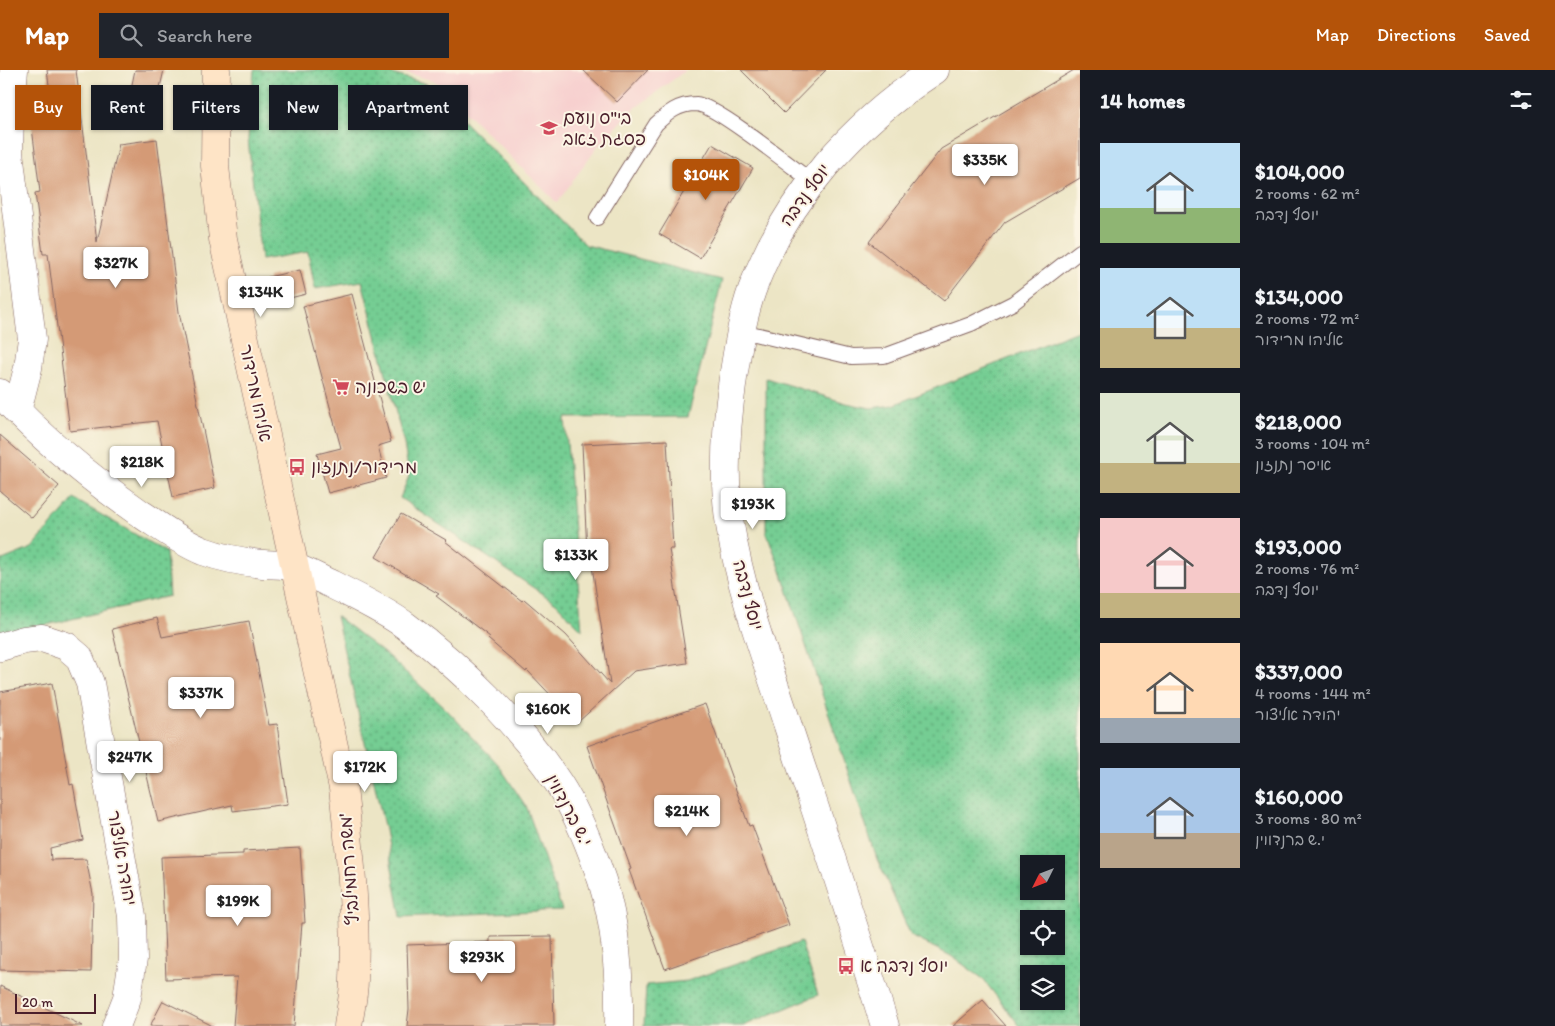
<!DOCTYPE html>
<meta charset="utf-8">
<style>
:root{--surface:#171b24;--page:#20242c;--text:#f1f3f6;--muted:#9ea1a6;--accent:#b45309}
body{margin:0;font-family:Itim,"Playpen Sans Hebrew",sans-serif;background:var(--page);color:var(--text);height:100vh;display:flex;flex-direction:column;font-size:19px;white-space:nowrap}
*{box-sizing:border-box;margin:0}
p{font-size:16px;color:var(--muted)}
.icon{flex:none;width:28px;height:28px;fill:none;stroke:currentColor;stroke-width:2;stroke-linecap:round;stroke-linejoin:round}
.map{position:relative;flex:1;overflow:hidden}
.sheet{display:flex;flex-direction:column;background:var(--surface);width:475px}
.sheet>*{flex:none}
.guide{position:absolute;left:15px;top:15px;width:475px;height:45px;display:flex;gap:10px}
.needle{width:32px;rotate:228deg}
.tools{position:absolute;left:1020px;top:785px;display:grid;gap:10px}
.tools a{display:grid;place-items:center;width:45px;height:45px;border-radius:0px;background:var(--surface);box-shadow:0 1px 4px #0004;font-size:25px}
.scale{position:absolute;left:15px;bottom:12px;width:81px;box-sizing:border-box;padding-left:5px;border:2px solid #4a1f2b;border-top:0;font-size:14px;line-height:18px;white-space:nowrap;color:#4a1f2b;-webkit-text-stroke:4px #fcf5e5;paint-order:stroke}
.price{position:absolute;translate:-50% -42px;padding:0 11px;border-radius:5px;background:#fff;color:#222;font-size:16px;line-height:32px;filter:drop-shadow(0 1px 2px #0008)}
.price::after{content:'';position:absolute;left:50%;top:30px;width:15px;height:11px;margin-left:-8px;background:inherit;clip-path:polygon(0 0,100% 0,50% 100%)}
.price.selected{background:var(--accent);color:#fff}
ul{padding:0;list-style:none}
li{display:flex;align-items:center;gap:15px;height:125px;padding:0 20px}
li span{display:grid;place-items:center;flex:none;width:140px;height:100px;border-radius:0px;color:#555}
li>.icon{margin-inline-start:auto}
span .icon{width:60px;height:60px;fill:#fffc;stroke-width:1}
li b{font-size:21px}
h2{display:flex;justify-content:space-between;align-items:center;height:60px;padding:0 20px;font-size:21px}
.pill{padding:0 18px;border-radius:0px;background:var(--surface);box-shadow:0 1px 4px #0004;font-size:18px;line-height:45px}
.pill.selected{background:var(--accent);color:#fff}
header{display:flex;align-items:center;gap:30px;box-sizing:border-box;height:70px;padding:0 25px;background:var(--accent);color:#fff}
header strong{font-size:24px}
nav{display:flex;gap:28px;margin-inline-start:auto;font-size:18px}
.search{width:350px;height:45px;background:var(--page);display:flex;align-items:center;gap:12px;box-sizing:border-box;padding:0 18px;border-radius:0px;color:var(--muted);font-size:19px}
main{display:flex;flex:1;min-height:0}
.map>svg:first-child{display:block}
.built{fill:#f7d0cf}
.park{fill:url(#park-dots);stroke:#5f765f;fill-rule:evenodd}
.building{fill:#d49a76}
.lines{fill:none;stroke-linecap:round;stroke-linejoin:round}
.lane-casing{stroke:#836461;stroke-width:16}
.street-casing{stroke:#836461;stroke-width:29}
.secondary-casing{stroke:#836461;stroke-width:29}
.lane{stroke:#fff;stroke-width:14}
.street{stroke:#fff;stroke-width:28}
.secondary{stroke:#fee4c6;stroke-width:28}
.labels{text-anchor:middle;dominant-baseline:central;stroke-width:4;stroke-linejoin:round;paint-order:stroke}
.poi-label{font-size:18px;fill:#4a1f2b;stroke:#fcf5e5;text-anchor:start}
.street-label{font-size:18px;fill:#4a1f2b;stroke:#fcf5e5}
</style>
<header>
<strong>Map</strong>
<div class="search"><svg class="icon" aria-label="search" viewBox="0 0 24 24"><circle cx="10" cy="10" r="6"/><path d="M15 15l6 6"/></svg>Search here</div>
<nav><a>Map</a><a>Directions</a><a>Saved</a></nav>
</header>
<main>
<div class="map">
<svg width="1080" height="956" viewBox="0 0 1080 956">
<defs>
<pattern id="park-dots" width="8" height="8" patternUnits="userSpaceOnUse" patternTransform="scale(1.25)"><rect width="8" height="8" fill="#74cd93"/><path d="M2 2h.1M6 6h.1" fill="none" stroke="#61a678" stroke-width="1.8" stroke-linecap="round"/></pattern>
</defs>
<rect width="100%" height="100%" fill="#fcf5e5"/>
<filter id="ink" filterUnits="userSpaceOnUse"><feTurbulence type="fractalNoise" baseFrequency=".02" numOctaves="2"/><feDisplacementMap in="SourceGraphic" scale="10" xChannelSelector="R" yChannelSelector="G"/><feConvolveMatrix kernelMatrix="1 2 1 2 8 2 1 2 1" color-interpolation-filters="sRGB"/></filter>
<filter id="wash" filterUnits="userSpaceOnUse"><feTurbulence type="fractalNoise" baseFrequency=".0096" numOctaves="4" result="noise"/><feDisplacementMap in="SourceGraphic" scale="20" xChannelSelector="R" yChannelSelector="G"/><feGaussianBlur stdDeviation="1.12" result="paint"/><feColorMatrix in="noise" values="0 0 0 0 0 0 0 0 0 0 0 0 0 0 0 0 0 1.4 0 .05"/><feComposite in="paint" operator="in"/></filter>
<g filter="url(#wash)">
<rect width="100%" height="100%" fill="#ece5c5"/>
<polygon class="built" points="396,0 686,0 634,39 597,77 557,133 435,11"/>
<g class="park">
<polygon points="254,0 378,0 427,14 586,175 722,210 688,347 565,348 582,560 556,533 400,428 409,406 404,374 362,211 315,219 308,182 261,190 248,69"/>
<path d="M1080,260V956H1020L982,908L951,886L911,866L877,789L780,498L766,461V308L846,333L871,338L893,335ZM1029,794H1056V821H1029ZM1029,849H1056V876H1029ZM1029,904H1056V931H1029Z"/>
<polygon points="74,429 166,482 169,526 0,566 0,491 32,478"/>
<polygon points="336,546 389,587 445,638 498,694 527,738 562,840 401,847 385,760"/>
<polygon points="801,872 818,925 743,956 644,956 646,915 687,911"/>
</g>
<g id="blocks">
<g class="building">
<polygon points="47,0 76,0 97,172 119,74 157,69 179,242 215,418 173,427 157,351 70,361 48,184 43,184 35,123 40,122 29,33 51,30"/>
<polygon points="135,0 164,0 154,44 127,38"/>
<polygon points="583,0 648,0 617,32"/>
<polygon points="741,0 826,0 784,43"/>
<polygon points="1074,0 1080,0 1080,108 1005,152 944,231 869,172 941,79"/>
<polygon points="712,74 753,98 700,188 659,164"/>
<polygon points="300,200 306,224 274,232 268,207"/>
<polygon points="352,224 391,372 378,376 386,408 328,423 317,384 341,378 303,236"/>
<polygon points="0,365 59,416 32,448 0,421"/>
<polygon points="667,370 673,479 669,479 687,593 634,601 577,653 527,600 526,602 488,569 490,567 436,526 439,524 376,487 401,444 446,470 445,471 522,531 524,529 566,565 610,614 590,483 587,483 582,374"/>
<polygon points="157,548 162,567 249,551 269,655 277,654 288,734 233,741 232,735 158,752 112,559"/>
<polygon points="52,613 70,715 73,714 83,770 50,778 51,790 86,789 93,824 91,902 0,900 0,622"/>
<polygon points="705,634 749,756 752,755 789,855 665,899 629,800 631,799 587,676"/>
<polygon points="300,778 305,853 302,853 294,956 233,956 237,907 166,909 161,787 243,784 243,781"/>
<polygon points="552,866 554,956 407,956 409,939 407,875 490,872 490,867"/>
<polygon points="0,916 83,956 0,956"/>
<polygon points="983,930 1006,956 953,956"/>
<polygon points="163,931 213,956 150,956"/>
</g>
</g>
</g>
<g filter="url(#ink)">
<use href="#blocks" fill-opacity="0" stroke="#836461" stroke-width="1"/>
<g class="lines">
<g class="lane-casing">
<g id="lane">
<path d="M597,148L656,54C668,43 678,34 696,34C715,35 791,96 811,111"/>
<polyline points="742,261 851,287 884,286 971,254 1013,233 1080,181"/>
</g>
</g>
<g class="street-casing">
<g id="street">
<polyline points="14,0 10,43 9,82 32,269 28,298 17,341"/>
<path d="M0,323C42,369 90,408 141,444C161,457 181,472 203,481C222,488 243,492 263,494C274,495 287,494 296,498C308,502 320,509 331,514C356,527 383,539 406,556C461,597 521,656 559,714C575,739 587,768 597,796C616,846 620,903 619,956"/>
<polyline points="0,577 24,570 42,568 66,576 79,587 90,613 132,846 133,889 127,928 116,956"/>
<path d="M885,956C854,855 820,754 787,653C766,588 741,523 730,455C722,406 726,356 733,308C738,278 742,248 752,220C786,127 854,53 935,0"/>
</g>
</g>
<g class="secondary-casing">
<path id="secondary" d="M216,0L215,96L223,169L343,718C350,782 357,846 354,910C354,925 350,941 348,956"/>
</g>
<use href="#lane" class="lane"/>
<use href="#street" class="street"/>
<use href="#secondary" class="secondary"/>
</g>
</g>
<defs>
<g id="school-bare" transform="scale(1.35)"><path d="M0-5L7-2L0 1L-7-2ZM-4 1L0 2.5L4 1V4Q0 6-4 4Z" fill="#d1495b" stroke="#fcf5e5" stroke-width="2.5" paint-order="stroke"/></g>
<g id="supermarket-bare" transform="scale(1.35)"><path d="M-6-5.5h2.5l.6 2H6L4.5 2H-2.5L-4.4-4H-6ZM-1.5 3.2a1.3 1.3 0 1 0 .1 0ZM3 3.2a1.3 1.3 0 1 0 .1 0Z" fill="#d1495b" stroke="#fcf5e5" stroke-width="2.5" paint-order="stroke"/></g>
<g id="bus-bare" transform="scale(1.35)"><path d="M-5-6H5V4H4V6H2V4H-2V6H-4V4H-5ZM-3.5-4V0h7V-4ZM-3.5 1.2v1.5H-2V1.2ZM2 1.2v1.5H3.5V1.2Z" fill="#d1495b" stroke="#fcf5e5" stroke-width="2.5" paint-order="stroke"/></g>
</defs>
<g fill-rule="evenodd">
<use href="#school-bare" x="549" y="58"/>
<use href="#supermarket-bare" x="341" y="317"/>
<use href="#bus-bare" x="297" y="397"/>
<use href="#bus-bare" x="846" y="896"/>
</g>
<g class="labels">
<g class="poi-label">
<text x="563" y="48">בי"ס נועם<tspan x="563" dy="21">פסגת זאב</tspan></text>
<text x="355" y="317">יש בשכונה</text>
<text x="311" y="397">מרידור/נתנזון</text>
<text x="860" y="896">יוסף נדבה א</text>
</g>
<g class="street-label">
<text transform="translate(805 125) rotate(-54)">יוסף נדבה</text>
<text transform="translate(256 323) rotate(78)">אליהו מרידור</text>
<text transform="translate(748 525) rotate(75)">יוסף נדבה</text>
<text transform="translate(569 740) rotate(62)">י.ש ברנדווין</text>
<text transform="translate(122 788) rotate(80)">יהודה אליצור</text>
<text transform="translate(349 799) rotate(-94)">משה רחמילביץ'</text>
</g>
</g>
</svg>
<div class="tools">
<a><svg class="needle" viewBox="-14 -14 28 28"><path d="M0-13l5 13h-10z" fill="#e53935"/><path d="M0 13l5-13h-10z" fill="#9ea1a6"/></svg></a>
<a><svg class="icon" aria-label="locate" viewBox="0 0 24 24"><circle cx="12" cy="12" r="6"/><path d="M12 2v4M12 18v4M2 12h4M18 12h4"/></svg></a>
<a><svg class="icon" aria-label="layers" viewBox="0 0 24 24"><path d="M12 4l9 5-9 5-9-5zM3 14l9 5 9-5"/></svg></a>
</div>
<div class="scale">20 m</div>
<b class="price" style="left:985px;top:116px">$335K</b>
<b class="price selected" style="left:706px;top:131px">$104K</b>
<b class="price" style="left:116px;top:219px">$327K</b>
<b class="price" style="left:261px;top:248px">$134K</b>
<b class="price" style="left:142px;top:418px">$218K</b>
<b class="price" style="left:753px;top:460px">$193K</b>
<b class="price" style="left:576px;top:511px">$133K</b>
<b class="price" style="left:201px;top:649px">$337K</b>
<b class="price" style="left:548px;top:665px">$160K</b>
<b class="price" style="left:130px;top:713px">$247K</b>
<b class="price" style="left:365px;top:723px">$172K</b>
<b class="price" style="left:687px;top:767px">$214K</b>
<b class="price" style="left:238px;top:857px">$199K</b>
<b class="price" style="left:482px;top:913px">$293K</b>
<div class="guide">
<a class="pill selected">Buy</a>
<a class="pill">Rent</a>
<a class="pill">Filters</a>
<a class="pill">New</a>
<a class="pill">Apartment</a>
</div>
</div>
<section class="sheet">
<h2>14 homes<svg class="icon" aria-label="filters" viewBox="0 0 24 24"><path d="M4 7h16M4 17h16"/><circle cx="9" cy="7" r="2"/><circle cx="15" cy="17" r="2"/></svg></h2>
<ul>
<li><span style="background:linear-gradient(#bfe0f5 65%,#8fb573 0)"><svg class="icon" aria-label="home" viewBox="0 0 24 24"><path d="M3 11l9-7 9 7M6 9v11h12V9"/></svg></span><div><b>$104,000</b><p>2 rooms · 62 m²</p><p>יוסף נדבה</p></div></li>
<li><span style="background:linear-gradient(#bfe0f5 60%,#c2b280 0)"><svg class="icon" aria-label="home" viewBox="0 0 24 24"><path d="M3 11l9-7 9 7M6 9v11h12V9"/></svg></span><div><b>$134,000</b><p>2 rooms · 72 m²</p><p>אליהו מרידור</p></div></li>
<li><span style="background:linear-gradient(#dfe7d0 70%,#c2b280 0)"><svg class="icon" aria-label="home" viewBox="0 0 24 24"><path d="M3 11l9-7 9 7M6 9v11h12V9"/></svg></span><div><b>$218,000</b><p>3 rooms · 104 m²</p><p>איסר נתנזון</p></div></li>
<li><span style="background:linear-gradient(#f6c9c9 75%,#c2b280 0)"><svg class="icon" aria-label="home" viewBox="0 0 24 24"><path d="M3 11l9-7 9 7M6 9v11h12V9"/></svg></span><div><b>$193,000</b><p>2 rooms · 76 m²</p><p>יוסף נדבה</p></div></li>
<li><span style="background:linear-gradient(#ffd9b3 75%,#9aa5b1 0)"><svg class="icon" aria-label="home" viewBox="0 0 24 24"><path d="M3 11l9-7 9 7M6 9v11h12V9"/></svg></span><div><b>$337,000</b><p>4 rooms · 144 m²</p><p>יהודה אליצור</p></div></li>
<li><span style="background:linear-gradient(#a9c7e8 65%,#b9a48a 0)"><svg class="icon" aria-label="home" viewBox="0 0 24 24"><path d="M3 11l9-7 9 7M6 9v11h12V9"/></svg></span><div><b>$160,000</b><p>3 rooms · 80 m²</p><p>י.ש ברנדווין</p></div></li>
</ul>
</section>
</main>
